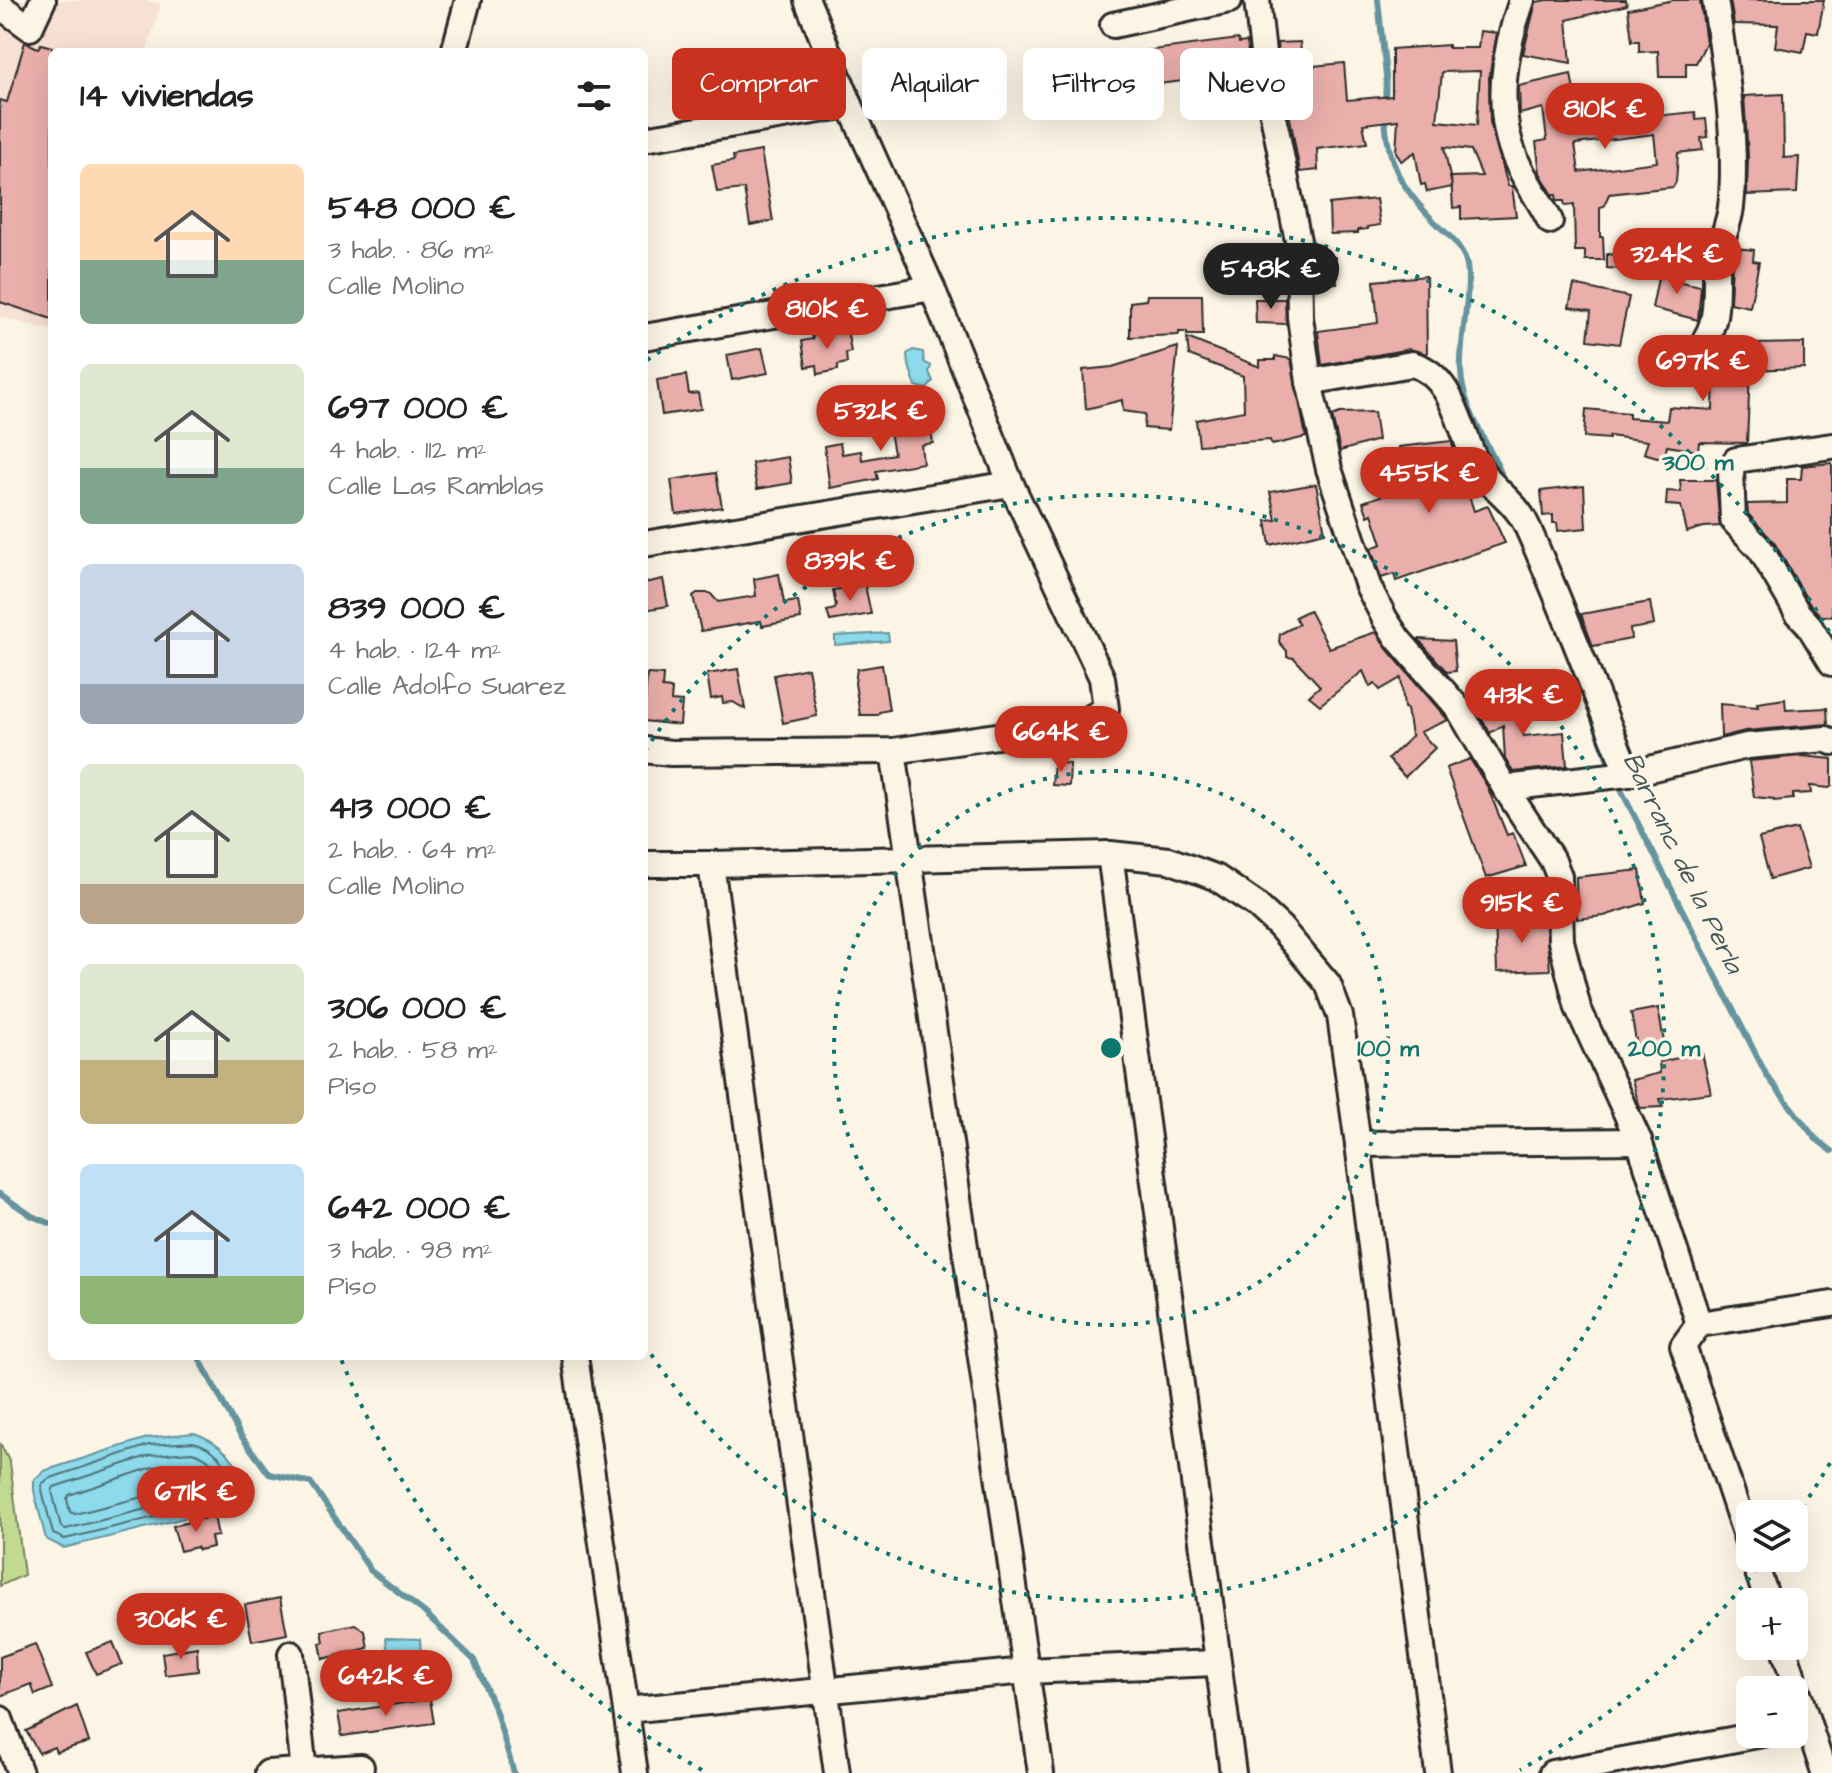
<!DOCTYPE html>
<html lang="es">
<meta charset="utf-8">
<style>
:root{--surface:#fff;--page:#f6f6f6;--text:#222;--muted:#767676;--accent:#c8321e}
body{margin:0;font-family:"Architects Daughter",sans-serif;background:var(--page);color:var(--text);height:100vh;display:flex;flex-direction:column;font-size:30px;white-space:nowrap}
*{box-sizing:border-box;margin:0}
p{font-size:26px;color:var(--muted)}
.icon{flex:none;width:44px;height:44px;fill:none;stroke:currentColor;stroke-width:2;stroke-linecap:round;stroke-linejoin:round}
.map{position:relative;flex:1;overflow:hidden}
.details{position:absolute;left:48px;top:48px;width:600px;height:1312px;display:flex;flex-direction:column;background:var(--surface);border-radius:12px;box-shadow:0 8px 32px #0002}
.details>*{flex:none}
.top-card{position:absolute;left:672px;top:48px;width:760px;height:72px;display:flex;gap:16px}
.controls{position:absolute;left:1736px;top:1500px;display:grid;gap:16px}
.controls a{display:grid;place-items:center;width:72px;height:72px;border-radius:12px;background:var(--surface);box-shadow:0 8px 32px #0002;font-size:40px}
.price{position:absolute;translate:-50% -68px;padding:0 18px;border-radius:28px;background:var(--accent);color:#fff;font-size:26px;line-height:52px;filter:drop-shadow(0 2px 4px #0008)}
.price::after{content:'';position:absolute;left:50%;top:48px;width:24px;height:18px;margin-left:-12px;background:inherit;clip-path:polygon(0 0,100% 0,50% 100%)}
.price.current{background:#222;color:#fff}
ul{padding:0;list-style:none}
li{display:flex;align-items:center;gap:24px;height:200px;padding:0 32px}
li span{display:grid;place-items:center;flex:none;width:224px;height:160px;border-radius:12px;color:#555}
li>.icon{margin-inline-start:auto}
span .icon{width:96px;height:96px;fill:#fffc;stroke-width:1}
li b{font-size:34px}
h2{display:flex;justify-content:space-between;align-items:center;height:96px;padding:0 32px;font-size:34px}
.pill{padding:0 28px;border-radius:12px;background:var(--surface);box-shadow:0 8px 32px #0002;font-size:28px;line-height:72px}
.pill.current{background:var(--accent);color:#fff}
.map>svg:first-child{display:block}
.built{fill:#f7e0d4}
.green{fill:#c1da90;stroke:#76825e;stroke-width:2}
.water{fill:#8cdaeb;stroke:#65949e;stroke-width:2}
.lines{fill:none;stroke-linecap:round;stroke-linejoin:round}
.shore{stroke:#527178;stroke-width:2}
.stream{stroke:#65949e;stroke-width:6}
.building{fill:#eaafab;stroke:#2b2b2b;stroke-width:2;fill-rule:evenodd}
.minor-casing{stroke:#2b2b2b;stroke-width:30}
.minor{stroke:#fcf5e5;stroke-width:24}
.ring{fill:none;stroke:#0f766e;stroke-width:4;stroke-dasharray:4 8}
.labels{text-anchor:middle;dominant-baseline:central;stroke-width:7;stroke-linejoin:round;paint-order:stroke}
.water-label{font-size:26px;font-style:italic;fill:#43575b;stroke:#fcf5e5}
.centre{fill:#0f766e;stroke:#fcf5e5;stroke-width:4}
.ring-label{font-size:24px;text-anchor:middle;font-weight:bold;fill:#0f766e;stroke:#fcf5e5;stroke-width:7;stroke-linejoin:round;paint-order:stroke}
</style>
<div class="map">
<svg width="1832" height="1773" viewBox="0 0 1832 1773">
<rect width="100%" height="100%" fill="#fcf5e5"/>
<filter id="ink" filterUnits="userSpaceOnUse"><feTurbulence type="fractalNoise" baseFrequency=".0125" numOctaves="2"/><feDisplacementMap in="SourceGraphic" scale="16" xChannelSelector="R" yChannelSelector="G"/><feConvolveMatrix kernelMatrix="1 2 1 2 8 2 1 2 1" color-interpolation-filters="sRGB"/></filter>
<g filter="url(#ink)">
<polygon class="built" points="0,0 145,0 161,4 146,52 52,52 52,330 0,317"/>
<polygon class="green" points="0,1443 10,1463 24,1575 0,1586"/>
<g class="water">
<path d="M913,350L923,352L924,362L931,366L929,372L933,381L927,389L916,386C914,381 906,359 907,354Z"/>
<polygon points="888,633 889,641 835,645 835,636"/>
<polygon points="1545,889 1549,894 1547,904 1520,908 1518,893"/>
<path d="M194,1433C215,1439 249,1465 240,1491C238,1496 232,1502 229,1507L64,1548L46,1539L34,1491V1480L44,1471L147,1438Z"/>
<polygon points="386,1638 420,1639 421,1657 388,1656"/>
</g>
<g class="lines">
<g class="shore">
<path d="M193,1442C215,1447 227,1463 233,1484L224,1500L65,1539L53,1534L42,1490V1484L48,1479L149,1445Z"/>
<path d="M192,1452C209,1456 218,1468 222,1484L218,1491L66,1529L61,1527L52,1491L54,1487L151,1455Z"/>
<polygon points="192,1464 206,1476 206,1481 75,1514 70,1512 67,1499 69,1495 153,1467"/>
</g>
<g class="stream">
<polyline points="1378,0 1386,76 1385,105"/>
<path d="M1385,116C1387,164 1402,189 1436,223C1447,234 1461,245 1466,261C1473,285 1459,342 1461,371C1462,406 1487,442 1501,473"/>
<polyline points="1592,716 1611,769"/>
<polyline points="1616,780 1767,1076 1815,1138 1832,1151"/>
<polyline points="0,1194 32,1216 52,1224"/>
<polyline points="198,1356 239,1433 269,1474 311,1483 371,1571 424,1612 474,1660 496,1712 514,1773"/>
</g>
</g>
<g class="building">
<polygon points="1546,0 1626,0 1627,5 1567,20 1571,63 1523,54 1536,2"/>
<polygon points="1674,0 1700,0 1706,43 1696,63 1686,63 1686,77 1659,77 1658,51 1639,52 1639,41 1632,41 1628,9"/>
<polygon points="1730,0 1824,0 1818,33 1807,31 1803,52 1775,47 1778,25 1734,24"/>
<path d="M1480,31L1497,33L1489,78L1490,122L1508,186H1512L1516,216L1461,219V207L1453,208L1451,177L1482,176L1471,150L1444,147L1452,187L1427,192L1425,184L1421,185L1415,152L1401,161L1396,152L1398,120L1363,124L1367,143L1317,149L1318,170L1300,172L1288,107L1306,105L1302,67L1344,63L1347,100L1392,96V49L1448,45V48H1478ZM1480,71L1477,125L1437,121L1442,72Z"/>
<polygon points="1238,39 1239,43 1247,42 1250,73 1108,90 1104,59 1114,58 1113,55"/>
<polygon points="25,42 38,48 41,44 52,47 52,319 0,302 0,100 7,102"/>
<polygon points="1300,42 1302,62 1279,63 1277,43"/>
<path d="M1571,74L1576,103L1655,104V116L1695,112L1696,120L1706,119L1708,137L1701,138L1703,150L1678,153L1676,182L1673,187L1609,194L1604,206L1600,207V237H1603L1604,260H1585V251H1575L1574,205L1565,206L1564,201H1557L1556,195H1553L1540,173L1536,142L1547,140L1543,108L1520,114L1519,86ZM1654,134L1657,162L1579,172L1575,144Z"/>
<polygon points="1783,94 1784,158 1799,157 1797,193 1747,195 1748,156 1744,96"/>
<polygon points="761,151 773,221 750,225 744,189 717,192 712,165 734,161 733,156"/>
<polygon points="1376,199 1380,225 1367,227 1368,229 1358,230 1358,233 1330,234 1329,204"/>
<polygon points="1686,235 1706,240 1703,254 1682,249"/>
<polygon points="1736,248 1754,250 1753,261 1759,262 1750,307 1730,303 1732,262"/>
<polygon points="1607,254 1652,259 1651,271 1607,268"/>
<polygon points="1335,257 1337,283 1315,283 1314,259"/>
<polygon points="1660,268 1678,271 1676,281 1701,286 1698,320 1652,308"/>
<polygon points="1426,276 1427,354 1409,349 1322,365 1318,331 1378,323 1374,281"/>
<polygon points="1574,285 1629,297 1619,344 1588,340 1591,311 1569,307"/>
<polygon points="1147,295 1202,295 1203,335 1187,335 1187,332 1179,332 1179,335 1130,337 1130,302 1146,300"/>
<polygon points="1255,299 1285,299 1286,324 1256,323"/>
<polygon points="847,329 851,352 846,353 847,363 838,365 838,370 818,374 817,365 806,367 802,341 813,339 812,335"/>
<polygon points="1187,338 1260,367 1260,360 1275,360 1275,356 1291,359 1306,437 1272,445 1270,440 1199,445 1196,420 1244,411 1243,376 1189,355"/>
<polygon points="1804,343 1804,368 1750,370 1747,443 1699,442 1698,451 1667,446 1665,456 1657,457 1644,453 1648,441 1609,436 1609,439 1584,437 1586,409 1629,413 1629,418 1667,421 1669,407 1713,410 1714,372 1711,372 1711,368 1697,367 1698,353 1714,351 1718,346 1754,350 1755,344"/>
<polygon points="1178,347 1169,430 1144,428 1145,414 1123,411 1122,400 1086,409 1083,370 1112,367"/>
<polygon points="762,348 768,373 732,380 727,355"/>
<polygon points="686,375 689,394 698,393 701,409 662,415 657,380"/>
<polygon points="1374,412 1378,440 1340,451 1332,416 1340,413"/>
<polygon points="928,413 933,443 921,445 923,463 876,471 878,479 830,488 824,446 840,443 842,454 861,451 862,460 894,454 888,420"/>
<polygon points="1451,441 1474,511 1488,506 1505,543 1396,581 1394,574 1381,578 1371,548 1382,544 1372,514 1368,516 1363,502 1403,488 1399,447"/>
<polygon points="788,457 792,483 757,489 752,463"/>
<polygon points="1832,463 1832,616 1821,616 1809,603 1774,542 1748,514 1747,504 1787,503 1787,479 1801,479 1802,466"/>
<polygon points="716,473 722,507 676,514 671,480"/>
<polygon points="1680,480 1716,480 1720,526 1704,527 1687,532 1681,506 1666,505 1667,491 1681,492"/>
<polygon points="1316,484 1325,532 1270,545 1266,521 1276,520 1270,492"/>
<polygon points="1584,486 1586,528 1558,531 1557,523 1553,523 1553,515 1543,516 1541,491"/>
<polygon points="779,574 784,603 798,601 801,619 762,626 761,621 701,631 693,596 697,593 710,593 718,602 756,596 754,579"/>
<polygon points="663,579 668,606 644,610 644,583"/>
<polygon points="865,585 871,614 830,621 827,611 835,609 836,606 833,590"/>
<polygon points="1650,602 1654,625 1630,629 1631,639 1593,646 1581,614"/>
<polygon points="1309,610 1329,648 1376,632 1387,649 1448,720 1420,732 1435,748 1405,777 1388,759 1413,735 1411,736 1407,709 1404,708 1401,678 1380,690 1375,684 1370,687 1363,671 1320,705 1309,696 1320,686 1294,658 1287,657 1287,651 1279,642 1280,634 1299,624 1295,617"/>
<polygon points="1418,639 1453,641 1456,671 1447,672"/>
<polygon points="882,665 889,710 879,712 878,715 860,715 855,683 857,669"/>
<polygon points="808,668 817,716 783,723 774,675"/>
<polygon points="738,669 745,709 733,702 723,703 722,697 711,699 707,674"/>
<polygon points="647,674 663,675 662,688 672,689 671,701 682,702 680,725 644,721"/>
<polygon points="1506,679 1524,736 1564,732 1567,766 1513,772 1505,759 1503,725 1490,733 1477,711 1502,696 1501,680"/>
<polygon points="1785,699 1786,710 1827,708 1828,724 1745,731 1721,737 1720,704 1758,707 1757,703"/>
<polygon points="1802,756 1832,759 1832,786 1829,788 1810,786 1811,793 1793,794 1793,799 1774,801 1774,799 1754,797 1749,761"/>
<polygon points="1470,759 1487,786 1507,835 1513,833 1526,866 1486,878 1446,768"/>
<polygon points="1054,762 1070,764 1069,786 1052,785"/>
<polygon points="1797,829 1809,868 1770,879 1759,838"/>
<polygon points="1640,870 1645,903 1604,916 1577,919 1576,877"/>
<polygon points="1545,918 1550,970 1497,972 1495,920"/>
<polygon points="1658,1008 1664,1042 1637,1047 1631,1013"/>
<polygon points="1702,1053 1711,1093 1660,1099 1663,1107 1640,1108 1632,1080 1660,1073 1659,1062"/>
<polygon points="214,1516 218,1536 211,1537 213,1547 198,1550 197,1547 180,1551 173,1526"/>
<polygon points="280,1598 287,1634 252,1641 245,1605"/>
<polygon points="355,1624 365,1631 368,1648 323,1659 320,1643 324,1642 322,1631"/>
<polygon points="113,1642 122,1664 96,1674 86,1652"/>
<polygon points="35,1644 52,1688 35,1695 31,1684 0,1696 0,1657"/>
<polygon points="197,1647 198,1671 165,1675 162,1653"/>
<polygon points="430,1699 434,1723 342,1736 338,1713"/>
<polygon points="77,1706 89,1742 56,1752 54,1747 39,1753 26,1731"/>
</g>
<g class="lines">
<g class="minor-casing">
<g id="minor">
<polyline points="1257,0 1266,79 1299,246 1300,317 1309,382 1329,469 1368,586 1385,619 1398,639 1458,708 1505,788 1553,861 1559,876 1561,941 1578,1008 1639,1141 1699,1324 1832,1304"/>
<path d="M1522,0C1504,50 1494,110 1516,160C1525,181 1540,200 1550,221"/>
<polyline points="0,6 30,28 43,0"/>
<polyline points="1113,25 1229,0"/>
<polyline points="454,52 468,0"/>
<polyline points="644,139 850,105"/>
<polyline points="644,337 932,288"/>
<path d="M1706,338C1720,316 1714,285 1717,260C1720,242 1729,225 1731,207C1738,143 1725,64 1715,0"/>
<path d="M1309,382L1412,364C1453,375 1459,428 1476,462C1487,486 1515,500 1526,524C1563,606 1594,691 1628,774"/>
<polyline points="1832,446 1736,460 1731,470 1733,520 1761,550 1797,612 1808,624 1832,663"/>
<polyline points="644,544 1011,484"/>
<polyline points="644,750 671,753 893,751 1080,724 1106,709 1102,678 1011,484 932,288 850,105 807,0"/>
<polyline points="893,751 909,859 1110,854 1169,860 1217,878 1255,904 1280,927 1328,984 1340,1016 1358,1144 1639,1141"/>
<polyline points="1505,788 1628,774 1747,746 1826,739 1832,742"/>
<polyline points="1110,854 1233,1773"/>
<polyline points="644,864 711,864"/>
<polyline points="1358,1144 1438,1773"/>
<polyline points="1699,1324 1683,1346 1750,1548"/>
<polyline points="575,1356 635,1773"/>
<polyline points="1753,1558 1768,1602"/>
<polyline points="1783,1646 1824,1773"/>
<polyline points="291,1654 304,1771"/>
<polyline points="626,1710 1026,1671 1216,1663"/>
<polyline points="0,1719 20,1773"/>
<polyline points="268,1773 361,1767"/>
<polyline points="837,1773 711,864 909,859 1041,1773"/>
<polyline points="1552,1773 1763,1734"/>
</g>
</g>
<use href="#minor" class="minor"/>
</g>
</g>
<g class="ring">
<circle cx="1111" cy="1048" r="277"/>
<path d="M645 751A553 553 0 1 1 645 1345"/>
<path d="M1830 1463A830 830 0 0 1 1795 1518M1765 1559A830 830 0 0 1 1520 1770M702 1770A830 830 0 0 1 341 1359M647 360A830 830 0 0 1 1830 633"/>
</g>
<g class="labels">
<g class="water-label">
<text transform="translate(1683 863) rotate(64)">Barranc de la Perla</text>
</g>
</g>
<circle cx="1111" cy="1048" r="12" class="centre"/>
<g class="ring-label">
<text x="1698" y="470">300 m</text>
<text x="1388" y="1056">100 m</text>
<text x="1664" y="1056">200 m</text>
</g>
</svg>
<div class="controls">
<a><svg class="icon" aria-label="layers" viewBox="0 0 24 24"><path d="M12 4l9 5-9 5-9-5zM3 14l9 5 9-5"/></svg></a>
<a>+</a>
<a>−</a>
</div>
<b class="price" style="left:1605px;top:151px">810K €</b>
<b class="price" style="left:1677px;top:296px">324K €</b>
<b class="price current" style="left:1271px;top:311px">548K €</b>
<b class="price" style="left:827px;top:351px">810K €</b>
<b class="price" style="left:1703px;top:403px">697K €</b>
<b class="price" style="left:881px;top:453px">532K €</b>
<b class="price" style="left:1429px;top:515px">455K €</b>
<b class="price" style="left:850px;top:603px">839K €</b>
<b class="price" style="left:1523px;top:737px">413K €</b>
<b class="price" style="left:1061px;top:774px">664K €</b>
<b class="price" style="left:1522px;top:945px">915K €</b>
<b class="price" style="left:196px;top:1534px">671K €</b>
<b class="price" style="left:181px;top:1661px">306K €</b>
<b class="price" style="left:386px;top:1718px">642K €</b>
<div class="top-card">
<a class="pill current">Comprar</a>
<a class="pill">Alquilar</a>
<a class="pill">Filtros</a>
<a class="pill">Nuevo</a>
</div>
<section class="details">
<h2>14 viviendas<svg class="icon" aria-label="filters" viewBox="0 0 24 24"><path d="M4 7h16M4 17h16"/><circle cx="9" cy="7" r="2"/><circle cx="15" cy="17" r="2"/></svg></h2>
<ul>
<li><span style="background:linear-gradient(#ffd9b3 60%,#7fa58c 0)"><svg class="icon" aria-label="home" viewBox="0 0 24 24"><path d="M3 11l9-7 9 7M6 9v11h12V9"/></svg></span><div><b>548 000 €</b><p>3 hab. · 86 m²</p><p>Calle Molino</p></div></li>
<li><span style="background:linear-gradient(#dfe7d0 65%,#7fa58c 0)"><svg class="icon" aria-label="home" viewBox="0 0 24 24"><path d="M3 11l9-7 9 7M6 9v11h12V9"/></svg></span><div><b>697 000 €</b><p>4 hab. · 112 m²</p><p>Calle Las Ramblas</p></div></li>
<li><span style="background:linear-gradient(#c9d6e8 75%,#9aa5b1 0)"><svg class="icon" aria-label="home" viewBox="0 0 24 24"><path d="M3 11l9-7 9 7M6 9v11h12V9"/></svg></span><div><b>839 000 €</b><p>4 hab. · 124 m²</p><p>Calle Adolfo Suarez</p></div></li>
<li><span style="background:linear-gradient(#dfe7d0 75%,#b9a48a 0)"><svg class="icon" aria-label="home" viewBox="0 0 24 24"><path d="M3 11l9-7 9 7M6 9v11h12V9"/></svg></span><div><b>413 000 €</b><p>2 hab. · 64 m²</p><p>Calle Molino</p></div></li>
<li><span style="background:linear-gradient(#dfe7d0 60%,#c2b280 0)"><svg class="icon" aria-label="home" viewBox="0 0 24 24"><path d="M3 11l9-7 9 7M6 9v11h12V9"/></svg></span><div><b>306 000 €</b><p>2 hab. · 58 m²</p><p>Piso</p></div></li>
<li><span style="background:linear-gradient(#bfe0f5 70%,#8fb573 0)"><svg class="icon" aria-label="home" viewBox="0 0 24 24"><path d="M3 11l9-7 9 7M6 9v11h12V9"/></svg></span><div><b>642 000 €</b><p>3 hab. · 98 m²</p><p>Piso</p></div></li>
</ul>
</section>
</div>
